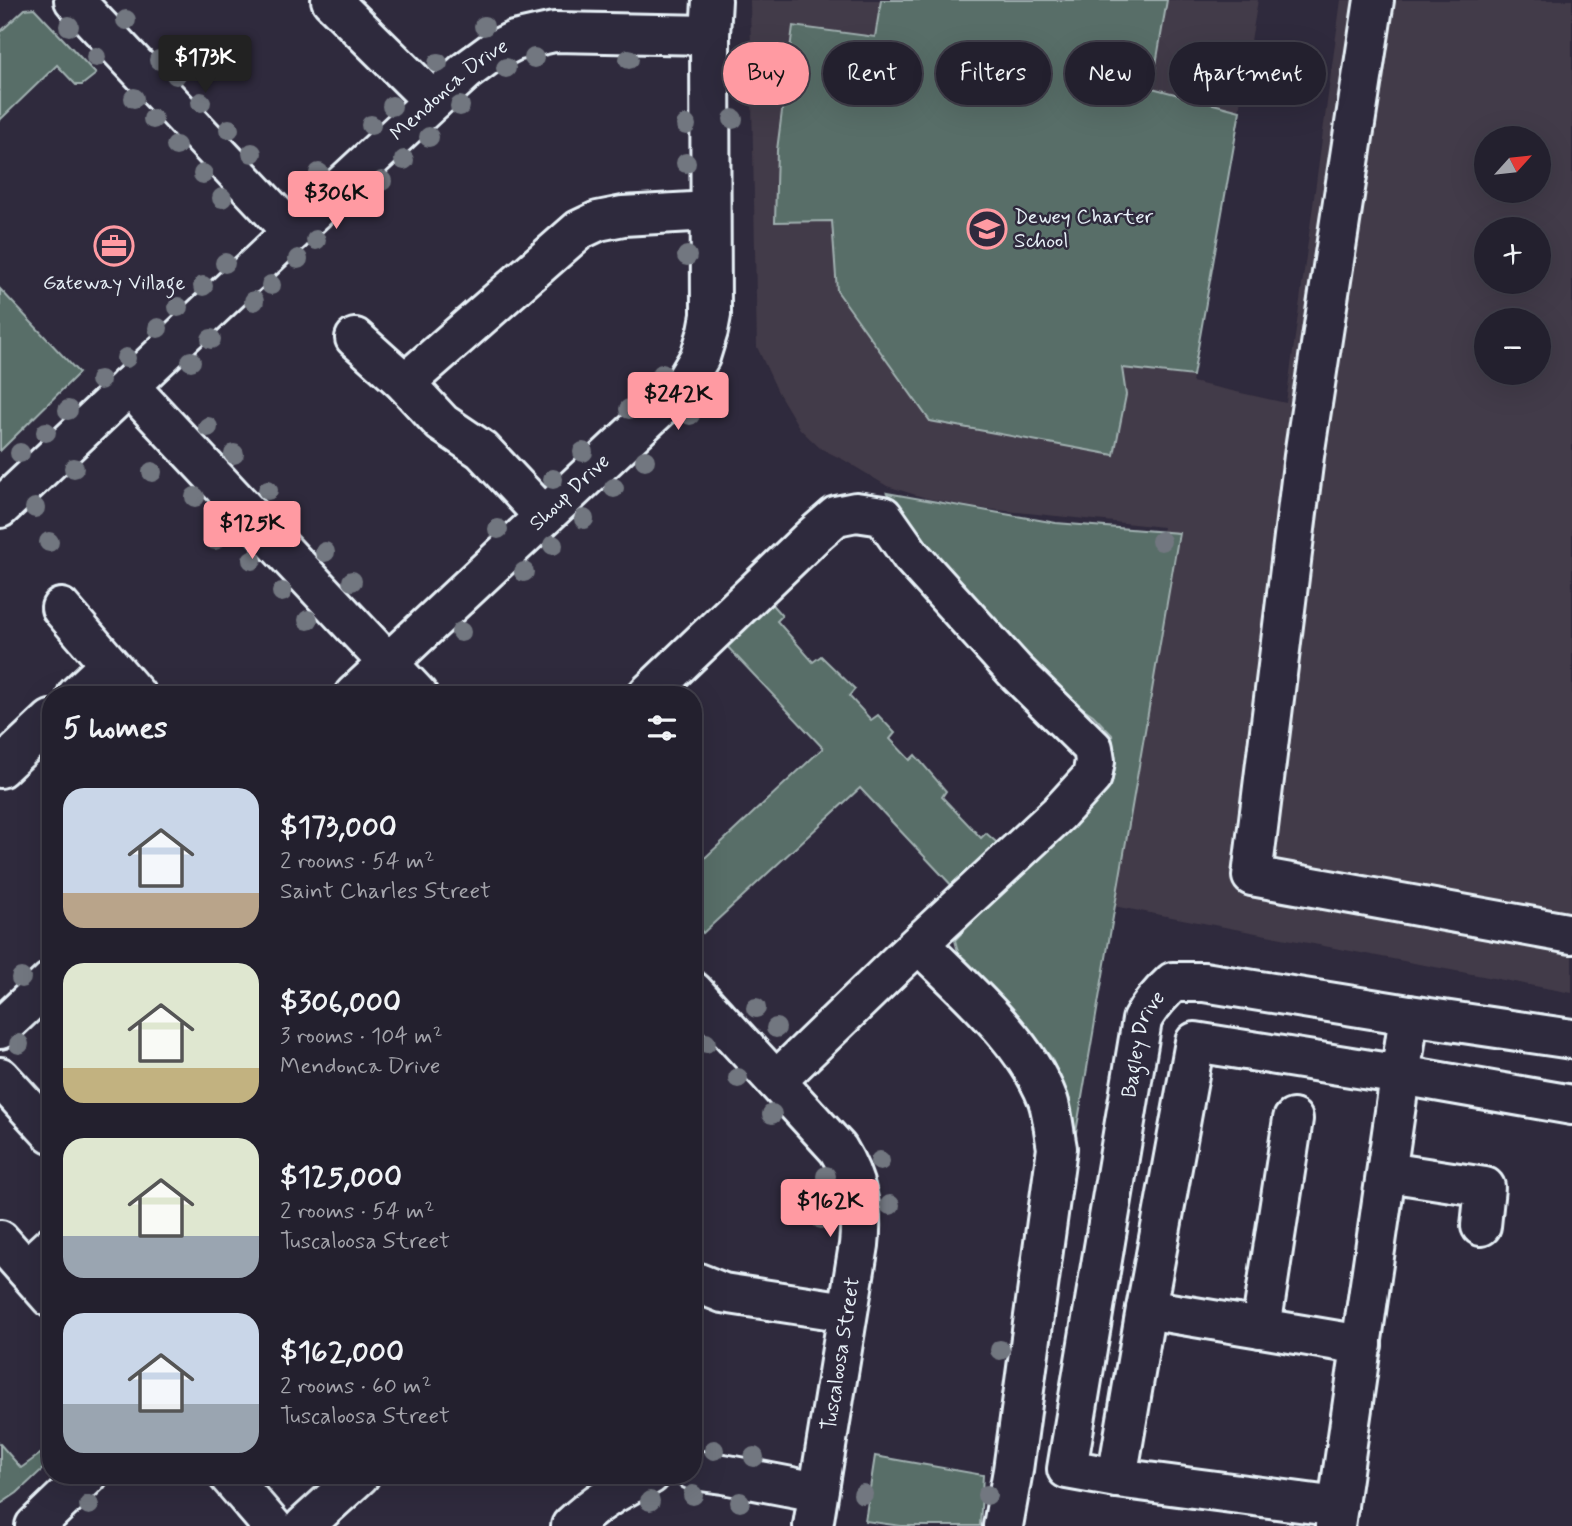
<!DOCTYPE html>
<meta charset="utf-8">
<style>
:root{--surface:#23202e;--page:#2f2d3a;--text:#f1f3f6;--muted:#a3a3aa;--line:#403e4a;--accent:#ff9aa2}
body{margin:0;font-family:Mynerve,sans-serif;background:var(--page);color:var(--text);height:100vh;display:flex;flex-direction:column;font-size:26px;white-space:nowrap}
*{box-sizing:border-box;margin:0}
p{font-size:23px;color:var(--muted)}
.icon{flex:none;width:38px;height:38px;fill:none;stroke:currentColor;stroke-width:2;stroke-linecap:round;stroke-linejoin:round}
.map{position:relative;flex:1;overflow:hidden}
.panel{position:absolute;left:42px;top:686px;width:660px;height:798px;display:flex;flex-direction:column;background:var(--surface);border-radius:28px;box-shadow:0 7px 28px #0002,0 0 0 2px var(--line)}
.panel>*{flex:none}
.hud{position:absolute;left:723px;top:42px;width:665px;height:63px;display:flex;gap:14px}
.needle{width:46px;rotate:63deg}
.controls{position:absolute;left:1474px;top:126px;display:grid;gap:14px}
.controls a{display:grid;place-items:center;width:77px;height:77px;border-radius:50%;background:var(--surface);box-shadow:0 7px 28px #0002,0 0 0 2px var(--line);font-size:35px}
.price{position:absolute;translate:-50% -60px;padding:0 16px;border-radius:7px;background:var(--accent);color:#111;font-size:23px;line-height:46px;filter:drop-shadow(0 2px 4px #0008)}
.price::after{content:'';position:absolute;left:50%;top:42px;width:21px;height:16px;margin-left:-10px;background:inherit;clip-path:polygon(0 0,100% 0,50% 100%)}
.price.current{background:#222;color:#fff}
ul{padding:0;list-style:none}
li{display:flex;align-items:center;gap:21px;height:175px;padding:0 21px}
li span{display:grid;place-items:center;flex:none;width:196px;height:140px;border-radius:21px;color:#555}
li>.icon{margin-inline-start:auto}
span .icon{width:84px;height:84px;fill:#fffc;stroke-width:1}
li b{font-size:30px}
h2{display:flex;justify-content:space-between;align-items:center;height:84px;padding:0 21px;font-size:30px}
.chip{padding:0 24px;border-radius:32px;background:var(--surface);box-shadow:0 7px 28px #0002,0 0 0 2px var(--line);font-size:24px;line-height:63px}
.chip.current{background:var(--accent);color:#111}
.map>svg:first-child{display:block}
.built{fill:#433b48;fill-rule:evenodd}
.green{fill:#596e68;stroke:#a0b0b0;stroke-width:2}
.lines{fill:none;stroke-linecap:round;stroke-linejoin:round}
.minor-casing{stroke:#e8f1f8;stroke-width:44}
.minor{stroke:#2f2a3d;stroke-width:38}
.tree{fill:#727780}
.labels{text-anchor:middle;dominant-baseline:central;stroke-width:5;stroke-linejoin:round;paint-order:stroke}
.street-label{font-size:21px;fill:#e8f1f8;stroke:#2f2a3d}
.poi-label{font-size:21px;fill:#e8f1f8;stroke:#2f2a3d;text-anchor:start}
</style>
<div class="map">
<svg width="1572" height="1526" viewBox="0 0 1572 1526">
<rect width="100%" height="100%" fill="#2f2a3d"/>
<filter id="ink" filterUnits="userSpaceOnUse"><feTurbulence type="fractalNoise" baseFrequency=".0143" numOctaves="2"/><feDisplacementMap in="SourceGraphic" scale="14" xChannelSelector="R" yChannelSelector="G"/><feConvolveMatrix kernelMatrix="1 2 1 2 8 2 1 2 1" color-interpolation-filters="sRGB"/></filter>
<g filter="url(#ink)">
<path class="built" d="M750,0H1258L1192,382L1286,403L1341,0H1572V993L1087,901L1163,527L978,508L926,498L887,486L844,460L820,448L800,429L778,392L757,347ZM1486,138H1538V191H1486ZM1486,229H1538V282H1486ZM1486,320H1538V373H1486Z"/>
<g class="green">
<polygon points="881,0 1167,0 1152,88 1240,111 1193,376 1122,368 1126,395 1114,455 930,421 837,291 832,221 775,222 777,150 793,26 875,37"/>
<polygon points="34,8 96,74 82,85 76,85 57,65 0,120 0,32 25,9"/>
<polygon points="0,289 79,373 0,451"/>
<polygon points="887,493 1056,523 1179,533 1074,1144 1070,1100 1051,1057 1010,1010 959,956 955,940 1015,877 1099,795 1115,764 1112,735 1093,715 1068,698 1017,647 924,548"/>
<polygon points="767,599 782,616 777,621 813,662 821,656 855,689 849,696 871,720 878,715 895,733 890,739 910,760 915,755 946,791 942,797 981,838 986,833 1003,848 956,890 860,788 703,933 693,921 693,869 823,748 723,642"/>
<polygon points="0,1444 21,1468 43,1452 49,1463 17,1493 2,1503 0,1503"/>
<polygon points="875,1456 983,1475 980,1526 901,1526 865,1521"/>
</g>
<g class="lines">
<g class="minor-casing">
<g id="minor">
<polyline points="74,0 292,232"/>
<polyline points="331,0 433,101"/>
<polyline points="1374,0 1304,456 1252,876 1572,934"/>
<polyline points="355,338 405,383 442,423 482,450 544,516"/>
<polyline points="405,383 579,230 598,221 623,216 710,211"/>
<polyline points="129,386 418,695"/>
<path id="s1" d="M0,508L292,232L433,101L466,71L492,52L514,41L554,32L710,35"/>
<polyline points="61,608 136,695"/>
<polyline points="77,695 109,665"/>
<path id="s2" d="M354,695L665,403L685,382L700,357L708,331L711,315L710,35L712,0"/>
<polyline points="647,695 813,536 836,516 856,512 883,516 911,556 1016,672 1093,748 1095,761 1092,777 1059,813 900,961 776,1081"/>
<polyline points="0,768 51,720"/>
<path d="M919,944C964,989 1025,1040 1048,1100C1053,1115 1054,1133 1057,1148L1013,1470L1003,1526"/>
<path d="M693,991L838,1149C857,1180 863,1209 859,1245L813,1526"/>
<polyline points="0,1029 51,981"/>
<polyline points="0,1077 51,1133"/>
<polyline points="1293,1119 1261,1328 1362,1345"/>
<polyline points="1387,1172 1485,1187 1481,1226"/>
<polyline points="0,1240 51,1298"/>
<polyline points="26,1269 51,1246"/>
<polyline points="693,1281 723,1293 847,1312"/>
<polyline points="1146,1309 1117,1478 1338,1507"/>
<polyline points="1261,1328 1146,1309 1195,1042 1401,1075 1572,1105"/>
<polyline points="693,1470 723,1474 818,1492"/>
<polyline points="228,1475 272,1526"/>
<path id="s3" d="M1117,1478L1067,1469L1142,1020C1150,1005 1160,994 1173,982H1204L1409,1015L1572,1039"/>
<polyline points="35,1526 88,1475"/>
<polyline points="304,1526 360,1475"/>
<path d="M571,1526C594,1504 620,1487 650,1475"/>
<polyline points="1335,1526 1409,1015"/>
</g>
</g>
<use href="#minor" class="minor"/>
</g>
<g class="tree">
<circle cx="126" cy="20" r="10"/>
<circle cx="69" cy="26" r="10"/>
<circle cx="484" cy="26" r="10"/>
<circle cx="96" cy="57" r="10"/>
<circle cx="534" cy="58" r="10"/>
<circle cx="629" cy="59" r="10"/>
<circle cx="159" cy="60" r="10"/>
<circle cx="787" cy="61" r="10"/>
<circle cx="438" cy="63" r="10"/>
<circle cx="506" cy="68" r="10"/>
<circle cx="176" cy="75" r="10"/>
<circle cx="134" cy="98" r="10"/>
<circle cx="201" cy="102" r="10"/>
<circle cx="392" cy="106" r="10"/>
<circle cx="460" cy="106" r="10"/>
<circle cx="153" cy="119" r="10"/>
<circle cx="733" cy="119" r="10"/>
<circle cx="371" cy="125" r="10"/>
<circle cx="686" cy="125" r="10"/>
<circle cx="229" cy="129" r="10"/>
<circle cx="429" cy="137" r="10"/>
<circle cx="176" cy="146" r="10"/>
<circle cx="252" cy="153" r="10"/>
<circle cx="404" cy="160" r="10"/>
<circle cx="686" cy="163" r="10"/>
<circle cx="319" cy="173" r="10"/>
<circle cx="203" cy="174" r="10"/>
<circle cx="382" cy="181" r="10"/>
<circle cx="222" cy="198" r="10"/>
<circle cx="316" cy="240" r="10"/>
<circle cx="687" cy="256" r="10"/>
<circle cx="298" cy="259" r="10"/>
<circle cx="225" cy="263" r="10"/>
<circle cx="271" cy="285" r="10"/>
<circle cx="203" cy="286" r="10"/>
<circle cx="254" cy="301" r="10"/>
<circle cx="178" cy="307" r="10"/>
<circle cx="158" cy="328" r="10"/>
<circle cx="211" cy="339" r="10"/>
<circle cx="126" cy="358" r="10"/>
<circle cx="191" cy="361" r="10"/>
<circle cx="662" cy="374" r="10"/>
<circle cx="100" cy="380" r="10"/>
<circle cx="711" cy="391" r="10"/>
<circle cx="629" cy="409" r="10"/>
<circle cx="68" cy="410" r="10"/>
<circle cx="690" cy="415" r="10"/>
<circle cx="208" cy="427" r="10"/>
<circle cx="46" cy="432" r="10"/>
<circle cx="583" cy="452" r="10"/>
<circle cx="20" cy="453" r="10"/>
<circle cx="234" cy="454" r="10"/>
<circle cx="645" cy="460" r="10"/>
<circle cx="74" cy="468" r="10"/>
<circle cx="152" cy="472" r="10"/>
<circle cx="553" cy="479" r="10"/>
<circle cx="614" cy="488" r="10"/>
<circle cx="268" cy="490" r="10"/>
<circle cx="195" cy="497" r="10"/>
<circle cx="35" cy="508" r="10"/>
<circle cx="584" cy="519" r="10"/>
<circle cx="498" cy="529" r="10"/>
<circle cx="215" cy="540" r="10"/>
<circle cx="1161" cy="541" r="10"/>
<circle cx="49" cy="542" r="10"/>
<circle cx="553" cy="545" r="10"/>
<circle cx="325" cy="552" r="10"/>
<circle cx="252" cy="560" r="10"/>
<circle cx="524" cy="572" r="10"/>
<circle cx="352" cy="581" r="10"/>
<circle cx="282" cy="592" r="10"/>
<circle cx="308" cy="620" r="10"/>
<circle cx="461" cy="632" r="10"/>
<circle cx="21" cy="978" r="10"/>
<circle cx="756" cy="1008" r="10"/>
<circle cx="776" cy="1028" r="10"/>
<circle cx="706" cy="1043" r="10"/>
<circle cx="19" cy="1044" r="10"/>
<circle cx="738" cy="1078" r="10"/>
<circle cx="772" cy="1114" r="10"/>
<circle cx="880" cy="1161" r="10"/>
<circle cx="826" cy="1176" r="10"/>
<circle cx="800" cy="1194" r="10"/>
<circle cx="890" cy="1205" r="10"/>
<circle cx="799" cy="1215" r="10"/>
<circle cx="821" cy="1219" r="10"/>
<circle cx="1000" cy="1350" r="10"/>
<circle cx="714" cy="1450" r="10"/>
<circle cx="754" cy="1457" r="10"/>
<circle cx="863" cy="1494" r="10"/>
<circle cx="693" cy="1495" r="10"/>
<circle cx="987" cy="1495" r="10"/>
<circle cx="650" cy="1501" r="10"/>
<circle cx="740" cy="1502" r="10"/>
<circle cx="89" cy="1505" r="10"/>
</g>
</g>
<defs>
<g id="school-ring" transform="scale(2.0125)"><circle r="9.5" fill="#2f2a3d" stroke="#ff9aa2" stroke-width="1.5"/><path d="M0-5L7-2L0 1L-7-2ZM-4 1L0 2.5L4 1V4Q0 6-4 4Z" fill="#ff9aa2"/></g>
<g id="office-ring" transform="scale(2.0125)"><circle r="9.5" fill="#2f2a3d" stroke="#ff9aa2" stroke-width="1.5"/><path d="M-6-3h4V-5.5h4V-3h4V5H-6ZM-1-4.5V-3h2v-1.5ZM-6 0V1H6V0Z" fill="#ff9aa2"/></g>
</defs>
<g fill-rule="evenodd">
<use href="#school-ring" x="987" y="229"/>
<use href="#office-ring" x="114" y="246"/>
</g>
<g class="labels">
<g class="street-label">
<text stroke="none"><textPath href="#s1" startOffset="614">Mendonca Drive</textPath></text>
<text stroke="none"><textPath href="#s2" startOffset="296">Shoup Drive</textPath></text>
<text stroke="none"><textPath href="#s3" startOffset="483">Bagley Drive</textPath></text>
<text transform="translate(841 1354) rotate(-81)">Tuscaloosa Street</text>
</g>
<g class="poi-label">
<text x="1014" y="217">Dewey Charter<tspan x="1014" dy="24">School</tspan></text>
<text x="114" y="283" text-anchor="middle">Gateway Village</text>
</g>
</g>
</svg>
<div class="controls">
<a><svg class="needle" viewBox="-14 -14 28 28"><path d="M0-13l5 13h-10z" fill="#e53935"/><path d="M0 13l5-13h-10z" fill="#a3a3aa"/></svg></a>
<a>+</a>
<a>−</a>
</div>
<b class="price current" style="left:205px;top:95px">$173K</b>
<b class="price" style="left:336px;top:231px">$306K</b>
<b class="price" style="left:678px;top:432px">$242K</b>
<b class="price" style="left:252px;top:561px">$125K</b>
<b class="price" style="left:830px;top:1239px">$162K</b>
<div class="hud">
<a class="chip current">Buy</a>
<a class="chip">Rent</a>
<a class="chip">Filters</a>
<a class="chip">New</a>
<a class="chip">Apartment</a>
</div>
<section class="panel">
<h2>5 homes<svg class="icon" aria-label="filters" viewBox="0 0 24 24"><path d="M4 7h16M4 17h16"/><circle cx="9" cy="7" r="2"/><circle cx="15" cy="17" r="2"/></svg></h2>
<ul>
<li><span style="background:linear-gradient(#c9d6e8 75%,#b9a48a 0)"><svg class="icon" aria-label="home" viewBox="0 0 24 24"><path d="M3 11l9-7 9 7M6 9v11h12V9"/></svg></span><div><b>$173,000</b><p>2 rooms · 54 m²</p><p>Saint Charles Street</p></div></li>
<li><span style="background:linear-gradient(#dfe7d0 75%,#c2b280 0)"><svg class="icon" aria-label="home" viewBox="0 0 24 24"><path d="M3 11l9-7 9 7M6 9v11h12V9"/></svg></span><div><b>$306,000</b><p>3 rooms · 104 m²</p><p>Mendonca Drive</p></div></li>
<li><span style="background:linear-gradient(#dfe7d0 70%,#9aa5b1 0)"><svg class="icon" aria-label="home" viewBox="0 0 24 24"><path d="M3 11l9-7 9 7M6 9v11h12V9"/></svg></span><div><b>$125,000</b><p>2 rooms · 54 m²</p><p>Tuscaloosa Street</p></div></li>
<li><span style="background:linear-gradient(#c9d6e8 65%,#9aa5b1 0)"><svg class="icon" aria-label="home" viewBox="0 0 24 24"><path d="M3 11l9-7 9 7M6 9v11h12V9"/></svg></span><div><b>$162,000</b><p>2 rooms · 60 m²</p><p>Tuscaloosa Street</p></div></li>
</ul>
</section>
</div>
